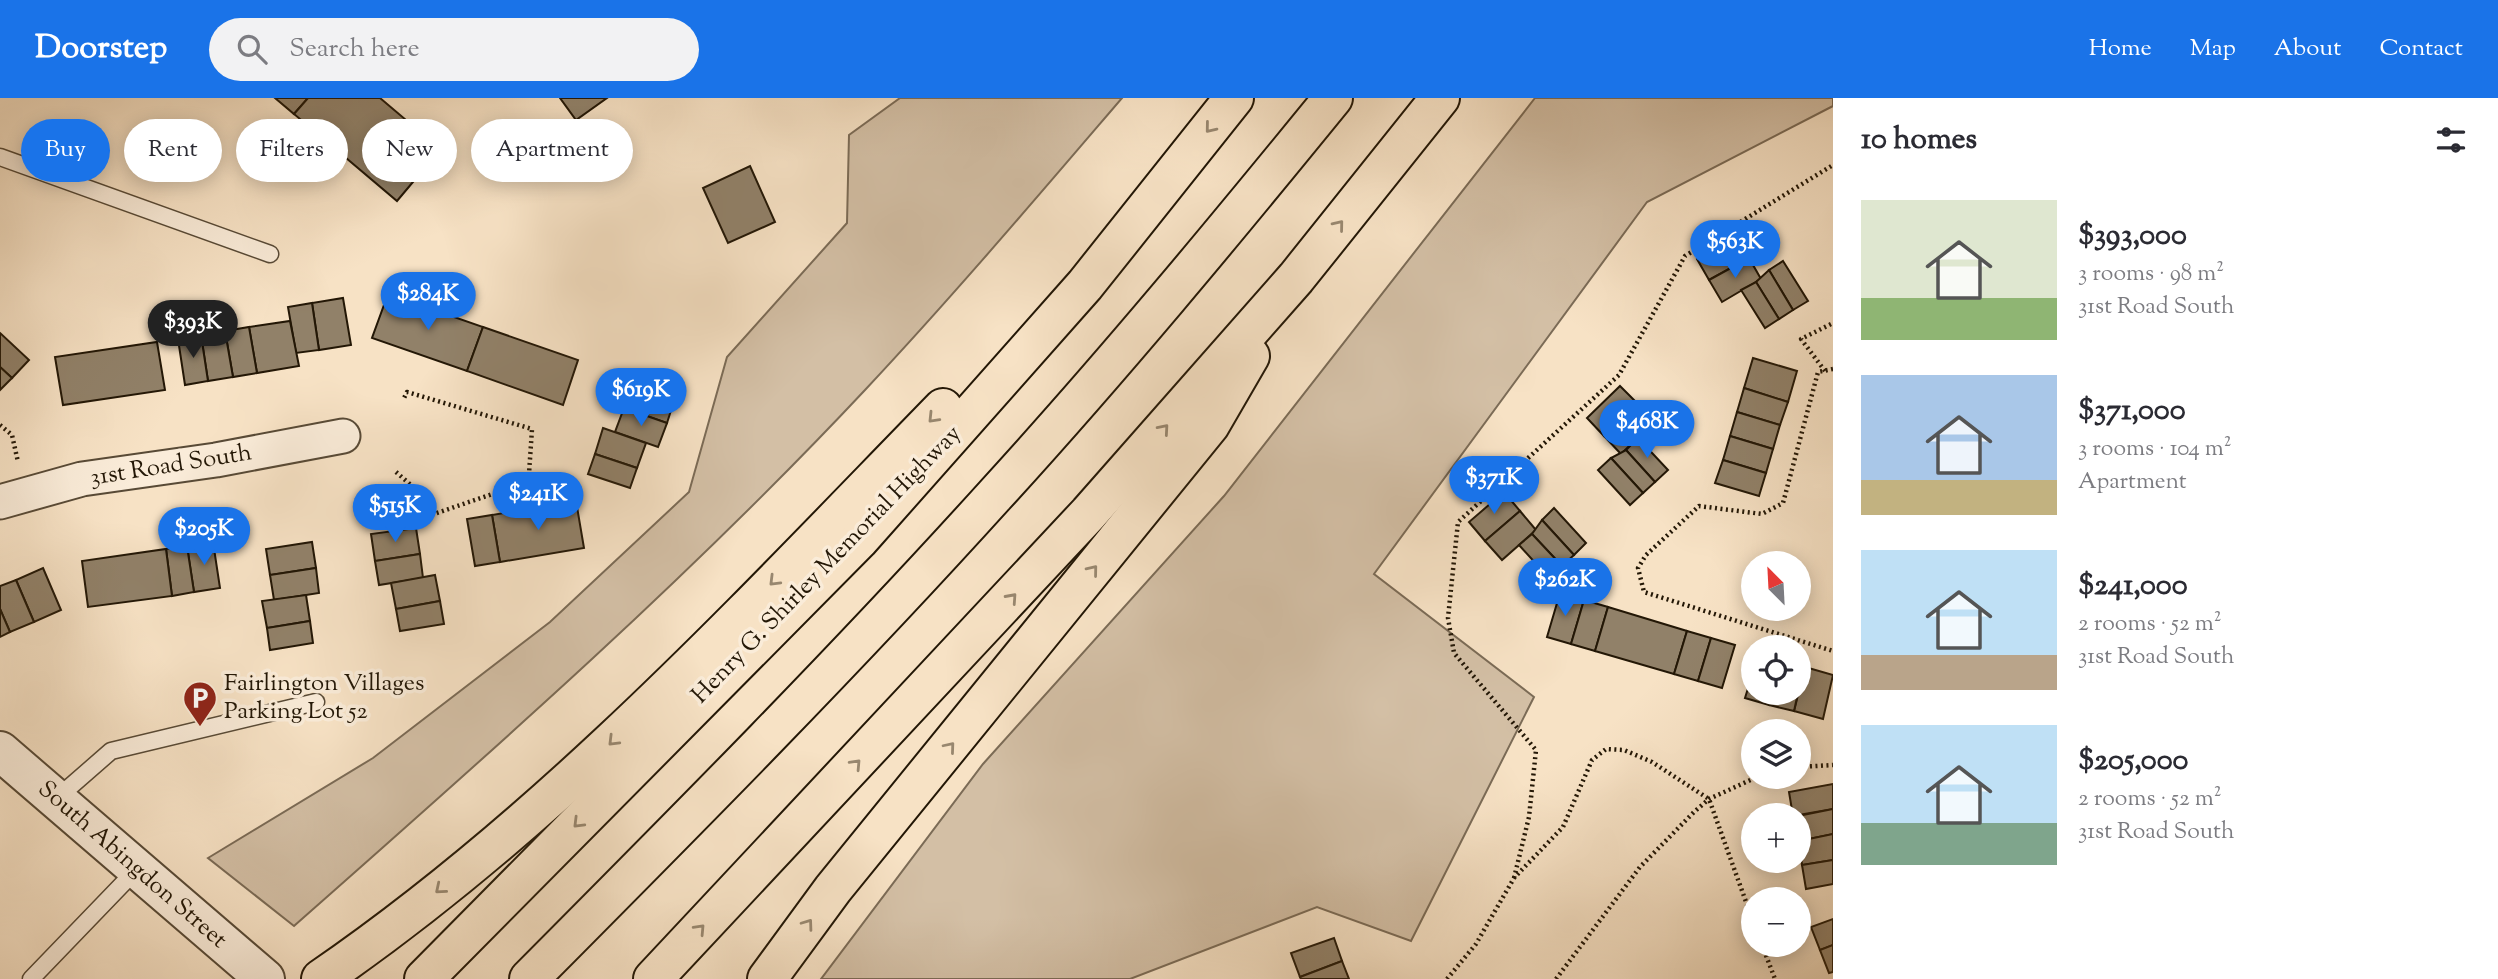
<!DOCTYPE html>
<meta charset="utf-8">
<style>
:root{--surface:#fff;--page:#f2f2f3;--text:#2b2b33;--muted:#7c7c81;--accent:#1a73e8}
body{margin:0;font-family:"Sorts Mill Goudy",serif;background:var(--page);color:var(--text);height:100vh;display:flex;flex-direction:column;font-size:26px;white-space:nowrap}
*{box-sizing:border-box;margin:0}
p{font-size:23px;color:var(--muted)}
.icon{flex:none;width:38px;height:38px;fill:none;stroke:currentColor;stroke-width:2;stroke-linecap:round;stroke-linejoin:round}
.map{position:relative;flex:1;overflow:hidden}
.drawer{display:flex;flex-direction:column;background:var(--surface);width:665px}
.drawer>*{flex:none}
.banner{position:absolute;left:21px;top:21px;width:665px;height:63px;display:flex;gap:14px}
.needle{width:46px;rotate:336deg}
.tools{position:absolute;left:1741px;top:453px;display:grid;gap:14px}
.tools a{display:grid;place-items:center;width:70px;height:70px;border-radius:50%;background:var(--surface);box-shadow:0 4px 18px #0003;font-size:35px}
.price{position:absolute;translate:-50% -60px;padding:0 16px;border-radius:24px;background:var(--accent);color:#fff;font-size:23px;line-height:46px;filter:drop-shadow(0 2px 4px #0008)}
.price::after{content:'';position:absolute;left:50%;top:42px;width:21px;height:16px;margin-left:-10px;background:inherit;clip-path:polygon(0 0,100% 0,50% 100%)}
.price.on{background:#222;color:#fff}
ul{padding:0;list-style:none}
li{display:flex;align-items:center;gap:21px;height:175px;padding:0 28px}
li span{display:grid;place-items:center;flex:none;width:196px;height:140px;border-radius:0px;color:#555}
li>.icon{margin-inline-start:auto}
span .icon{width:84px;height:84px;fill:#fffc;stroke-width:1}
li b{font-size:30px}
h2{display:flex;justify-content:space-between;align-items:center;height:84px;padding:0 28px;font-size:30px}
.tag{padding:0 24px;border-radius:32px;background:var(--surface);box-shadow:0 4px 18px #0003;font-size:24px;line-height:63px}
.tag.on{background:var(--accent);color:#fff}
header{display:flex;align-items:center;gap:42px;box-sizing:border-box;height:98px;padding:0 35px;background:var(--accent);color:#fff}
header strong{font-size:33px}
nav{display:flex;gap:38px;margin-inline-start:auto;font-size:24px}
.search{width:490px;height:63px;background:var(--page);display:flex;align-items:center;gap:18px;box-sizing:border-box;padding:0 24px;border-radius:38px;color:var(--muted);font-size:26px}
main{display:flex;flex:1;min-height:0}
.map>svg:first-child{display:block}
.green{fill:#d3bfa5;stroke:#7b6b56;stroke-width:2}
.building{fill:#918169;stroke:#231706;stroke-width:2}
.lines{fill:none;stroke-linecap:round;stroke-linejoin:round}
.service-casing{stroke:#584a36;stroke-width:19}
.minor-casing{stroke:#584a36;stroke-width:37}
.tertiary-casing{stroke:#584a36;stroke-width:42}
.motorway-casing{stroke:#231706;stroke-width:42}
.path{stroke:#231706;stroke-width:4.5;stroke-dasharray:2 3.5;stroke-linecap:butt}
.service{stroke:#faecd9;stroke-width:16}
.minor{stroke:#faecd9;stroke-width:33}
.tertiary{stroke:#faecd9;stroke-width:38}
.motorway{stroke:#f7e2c5;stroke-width:38}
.oneway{stroke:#98876f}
.labels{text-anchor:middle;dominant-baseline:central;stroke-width:7;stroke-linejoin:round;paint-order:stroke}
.street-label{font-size:24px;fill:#231706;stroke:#faecd9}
.poi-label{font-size:24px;fill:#231706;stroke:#faecd9;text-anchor:start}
</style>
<header>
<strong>Doorstep</strong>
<div class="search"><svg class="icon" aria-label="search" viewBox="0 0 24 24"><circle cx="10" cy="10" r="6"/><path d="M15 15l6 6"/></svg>Search here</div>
<nav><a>Home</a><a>Map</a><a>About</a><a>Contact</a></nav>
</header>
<main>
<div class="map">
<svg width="1833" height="881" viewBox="0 0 1833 881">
<rect width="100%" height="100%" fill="#f7e2c5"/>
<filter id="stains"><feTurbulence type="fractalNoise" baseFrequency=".00286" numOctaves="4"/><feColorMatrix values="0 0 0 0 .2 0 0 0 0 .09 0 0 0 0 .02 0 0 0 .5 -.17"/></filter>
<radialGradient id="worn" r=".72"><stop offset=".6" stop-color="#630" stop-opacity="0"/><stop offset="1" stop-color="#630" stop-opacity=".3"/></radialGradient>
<g class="green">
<path d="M900,0H1122C1038,98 954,197 865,292C687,482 490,655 294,828L208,760L373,660L550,524L689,394L727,259L847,125L849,37Z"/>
<polygon points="1535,0 1833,0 1833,8 1647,104 1374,476 1534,599 1411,843 1317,809 1130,881 821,881 983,666 1224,398"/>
</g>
<g class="building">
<polygon points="275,0 308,0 294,16"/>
<polygon points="308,0 380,0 413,28 417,24 444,47 397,103 294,16"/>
<polygon points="560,0 607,0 576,22"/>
<polygon points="750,68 775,124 728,145 703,90"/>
<polygon points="1736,138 1749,160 1709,182 1697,161"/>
<polygon points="1749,160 1761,181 1722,204 1709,182"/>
<polygon points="1783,163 1808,203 1793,212 1769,172"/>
<polygon points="1769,172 1793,212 1779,221 1756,184"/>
<polygon points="1756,184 1779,221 1765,230 1741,192"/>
<polygon points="388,196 483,229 467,273 372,240"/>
<polygon points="343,200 351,247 319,252 312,205"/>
<polygon points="312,205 319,252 296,255 288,209"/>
<polygon points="290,223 299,268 257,275 249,229"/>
<polygon points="249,229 257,275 233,279 225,233"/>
<polygon points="483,229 578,262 563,307 467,273"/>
<polygon points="225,233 233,279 208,283 201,237"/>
<polygon points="0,235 29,262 12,280 0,269"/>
<polygon points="201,237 208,283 185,287 178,241"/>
<polygon points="157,244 165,292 63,307 55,259"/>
<polygon points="1753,260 1797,273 1788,304 1744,290"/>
<polygon points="0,269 12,280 0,292"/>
<polygon points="633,286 675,300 667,325 624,310"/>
<polygon points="1620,288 1638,306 1604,338 1587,320"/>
<polygon points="1744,290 1788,304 1780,327 1737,314"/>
<polygon points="1638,306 1654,324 1621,356 1604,338"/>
<polygon points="624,310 667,325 658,349 615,334"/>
<polygon points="1737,314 1780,327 1773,351 1730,338"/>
<polygon points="603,330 646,345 637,370 595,356"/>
<polygon points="1730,338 1773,351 1766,375 1723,362"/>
<polygon points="1638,340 1668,372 1655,384 1626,352"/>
<polygon points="1626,352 1655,384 1643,395 1611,360"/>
<polygon points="595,356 637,370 630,390 588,376"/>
<polygon points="1611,360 1643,395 1630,407 1598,372"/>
<polygon points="1723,362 1766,375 1759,398 1715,385"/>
<polygon points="1504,394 1520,413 1485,443 1469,424"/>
<polygon points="576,403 584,450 500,464 492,417"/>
<polygon points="1554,410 1586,445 1574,457 1542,422"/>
<polygon points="1520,413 1536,432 1502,462 1485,443"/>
<polygon points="492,417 500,464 475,468 467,421"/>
<polygon points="1542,422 1574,457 1562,468 1532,436"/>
<polygon points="416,430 420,456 375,463 371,436"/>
<polygon points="1532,436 1562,468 1549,480 1519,447"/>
<polygon points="213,444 220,490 194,494 187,448"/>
<polygon points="312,444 316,470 270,477 266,451"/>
<polygon points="187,448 194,494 172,498 166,451"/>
<polygon points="166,451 172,498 88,509 82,463"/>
<polygon points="420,456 423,480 379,487 375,463"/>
<polygon points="43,470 61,512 34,524 16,482"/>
<polygon points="316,470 319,495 274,502 270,477"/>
<polygon points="435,477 440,503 396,511 391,485"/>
<polygon points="16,482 34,524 10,534 0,511 0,488"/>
<polygon points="1560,495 1584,502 1571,546 1547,539"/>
<polygon points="306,497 310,523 267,530 262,503"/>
<polygon points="1584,502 1608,509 1595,553 1571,546"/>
<polygon points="440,503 444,526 400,533 396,511"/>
<polygon points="1608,509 1687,533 1674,576 1595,553"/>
<polygon points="0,511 10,534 0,539"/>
<polygon points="310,523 313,545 270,552 267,530"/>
<polygon points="1687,533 1711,540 1698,583 1674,576"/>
<polygon points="1711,540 1735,547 1722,590 1698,583"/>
<polygon points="1799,568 1805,569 1799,593"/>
<polygon points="1805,569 1833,577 1823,621 1794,613"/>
<polygon points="1754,571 1754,595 1772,595 1769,607 1745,600"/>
<polygon points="1772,595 1798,595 1794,613 1769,607"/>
<polygon points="1833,686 1833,711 1793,718 1789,694"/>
<polygon points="1833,711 1833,736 1799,743 1798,718"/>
<polygon points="1833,736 1833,762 1802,767 1799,743"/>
<polygon points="1833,762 1833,786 1806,791 1802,767"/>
<polygon points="1833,821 1833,847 1820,852 1811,829"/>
<polygon points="1334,840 1342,863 1300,879 1291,855"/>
<polygon points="1833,847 1833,874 1829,875 1820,852"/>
<polygon points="1342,863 1349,881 1301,881 1300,879"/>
</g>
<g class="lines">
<g class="service-casing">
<g id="service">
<polyline points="0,59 270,156"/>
<polyline points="56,701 111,653 316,604"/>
<polyline points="31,881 137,771"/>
</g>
</g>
<g class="minor-casing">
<polyline id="minor" points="0,404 82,381 216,362 343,338"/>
</g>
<g class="tertiary-casing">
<polyline id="tertiary" points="0,653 265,881"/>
</g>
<g class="motorway-casing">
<g id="motorway">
<path d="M321,881C554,721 747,511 943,310"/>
<polyline points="424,881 859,442 1085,187 1234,0"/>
<path d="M529,881C687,722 845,563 995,397C1112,269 1223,135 1333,0"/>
<polyline points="653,881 1089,415 1296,180 1440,0"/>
<polyline points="767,881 833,791 1210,327 1250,258"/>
</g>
</g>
<g class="path">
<polyline points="1833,271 1818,274 1783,405 1762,416 1699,408 1646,457 1638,470 1644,494 1833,553"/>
<polyline points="1825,273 1801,241 1833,225"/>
<polyline points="0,327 12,337 18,364"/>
<polyline points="396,374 427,401 434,416 507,391 529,376 532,331 407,294 403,302"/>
<polyline points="1799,669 1833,667"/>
<polyline points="1514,780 1529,719 1536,652 1454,555 1448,520 1458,424 1619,277 1685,158 1833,67"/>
<polyline points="1762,847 1775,881"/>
<polyline points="1447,881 1476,846 1514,780 1563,729 1592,662 1606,651 1624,652 1652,664 1709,701 1754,826"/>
<polyline points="1556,881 1640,769 1694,714 1709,701 1757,679"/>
</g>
<use href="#service" class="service"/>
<use href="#minor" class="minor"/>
<use href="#tertiary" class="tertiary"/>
<use href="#motorway" class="motorway"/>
</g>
<defs><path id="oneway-chevron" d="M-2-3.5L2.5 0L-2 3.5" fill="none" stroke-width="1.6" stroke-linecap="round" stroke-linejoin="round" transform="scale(1.75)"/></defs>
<g class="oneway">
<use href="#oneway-chevron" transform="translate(1210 30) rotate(129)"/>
<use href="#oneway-chevron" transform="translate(1339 127) rotate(-51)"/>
<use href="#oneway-chevron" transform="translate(933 320) rotate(134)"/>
<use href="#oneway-chevron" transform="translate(1164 331) rotate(-49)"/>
<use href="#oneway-chevron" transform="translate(1093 472) rotate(-51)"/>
<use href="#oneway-chevron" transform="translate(774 483) rotate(135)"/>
<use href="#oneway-chevron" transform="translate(1012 500) rotate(-48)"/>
<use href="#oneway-chevron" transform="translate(613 643) rotate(135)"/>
<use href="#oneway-chevron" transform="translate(950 649) rotate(-50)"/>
<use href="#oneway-chevron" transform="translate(856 666) rotate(-47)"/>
<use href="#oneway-chevron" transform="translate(578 725) rotate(135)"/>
<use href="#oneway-chevron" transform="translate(440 791) rotate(140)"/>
<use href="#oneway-chevron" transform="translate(808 826) rotate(-54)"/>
<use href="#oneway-chevron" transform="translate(700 831) rotate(-47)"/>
</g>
<defs>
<g id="parking-pin" transform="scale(1.75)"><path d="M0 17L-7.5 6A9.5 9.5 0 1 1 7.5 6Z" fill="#8f2418" stroke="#faecd9"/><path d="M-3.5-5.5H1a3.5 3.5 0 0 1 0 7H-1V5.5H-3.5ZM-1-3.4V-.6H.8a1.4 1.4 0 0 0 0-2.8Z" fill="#fff"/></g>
</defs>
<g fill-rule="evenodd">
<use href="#parking-pin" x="200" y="600"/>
</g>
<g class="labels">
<g class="street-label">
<text transform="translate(171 368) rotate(-9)">31st Road South</text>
<text transform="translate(827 467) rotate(-46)">Henry G. Shirley Memorial Highway</text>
<text transform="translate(132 767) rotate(41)">South Abingdon Street</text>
</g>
<g class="poi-label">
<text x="224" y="586">Fairlington Villages<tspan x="224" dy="28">Parking Lot 52</tspan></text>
</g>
</g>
<rect width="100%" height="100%" filter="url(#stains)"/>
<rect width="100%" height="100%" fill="url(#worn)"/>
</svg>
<div class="tools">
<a><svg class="needle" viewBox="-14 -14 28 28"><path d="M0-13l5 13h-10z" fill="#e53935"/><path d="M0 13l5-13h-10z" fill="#7c7c81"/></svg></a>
<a><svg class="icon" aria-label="locate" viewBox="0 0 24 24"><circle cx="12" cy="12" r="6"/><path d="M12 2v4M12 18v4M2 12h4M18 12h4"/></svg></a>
<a><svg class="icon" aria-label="layers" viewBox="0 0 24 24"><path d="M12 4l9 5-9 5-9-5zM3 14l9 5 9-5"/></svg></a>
<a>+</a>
<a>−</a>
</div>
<b class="price" style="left:1735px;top:182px">$563K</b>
<b class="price" style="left:428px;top:234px">$284K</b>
<b class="price on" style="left:193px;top:262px">$393K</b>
<b class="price" style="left:641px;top:330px">$619K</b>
<b class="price" style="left:1647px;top:362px">$468K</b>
<b class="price" style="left:1494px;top:418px">$371K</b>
<b class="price" style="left:538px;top:434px">$241K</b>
<b class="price" style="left:395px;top:446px">$515K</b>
<b class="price" style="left:204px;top:469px">$205K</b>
<b class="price" style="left:1565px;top:520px">$262K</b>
<div class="banner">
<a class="tag on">Buy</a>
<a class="tag">Rent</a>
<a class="tag">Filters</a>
<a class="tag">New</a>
<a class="tag">Apartment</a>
</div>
</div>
<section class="drawer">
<h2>10 homes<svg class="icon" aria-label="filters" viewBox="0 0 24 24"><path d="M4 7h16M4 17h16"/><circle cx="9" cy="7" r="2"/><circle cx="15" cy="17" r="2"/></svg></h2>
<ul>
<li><span style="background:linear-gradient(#dfe7d0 70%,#8fb573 0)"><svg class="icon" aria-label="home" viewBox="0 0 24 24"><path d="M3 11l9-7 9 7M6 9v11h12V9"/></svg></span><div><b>$393,000</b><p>3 rooms · 98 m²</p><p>31st Road South</p></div></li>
<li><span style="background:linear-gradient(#a9c7e8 75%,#c2b280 0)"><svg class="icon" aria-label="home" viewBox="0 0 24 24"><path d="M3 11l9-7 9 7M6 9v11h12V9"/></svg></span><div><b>$371,000</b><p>3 rooms · 104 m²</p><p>Apartment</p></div></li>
<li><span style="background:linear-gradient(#bfe0f5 75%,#b9a48a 0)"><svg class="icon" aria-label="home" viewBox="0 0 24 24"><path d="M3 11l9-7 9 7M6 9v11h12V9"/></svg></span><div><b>$241,000</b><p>2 rooms · 52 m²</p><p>31st Road South</p></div></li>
<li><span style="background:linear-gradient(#bfe0f5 70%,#7fa58c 0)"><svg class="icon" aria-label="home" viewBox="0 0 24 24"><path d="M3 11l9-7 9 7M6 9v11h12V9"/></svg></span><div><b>$205,000</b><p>2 rooms · 52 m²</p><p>31st Road South</p></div></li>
</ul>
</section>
</main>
